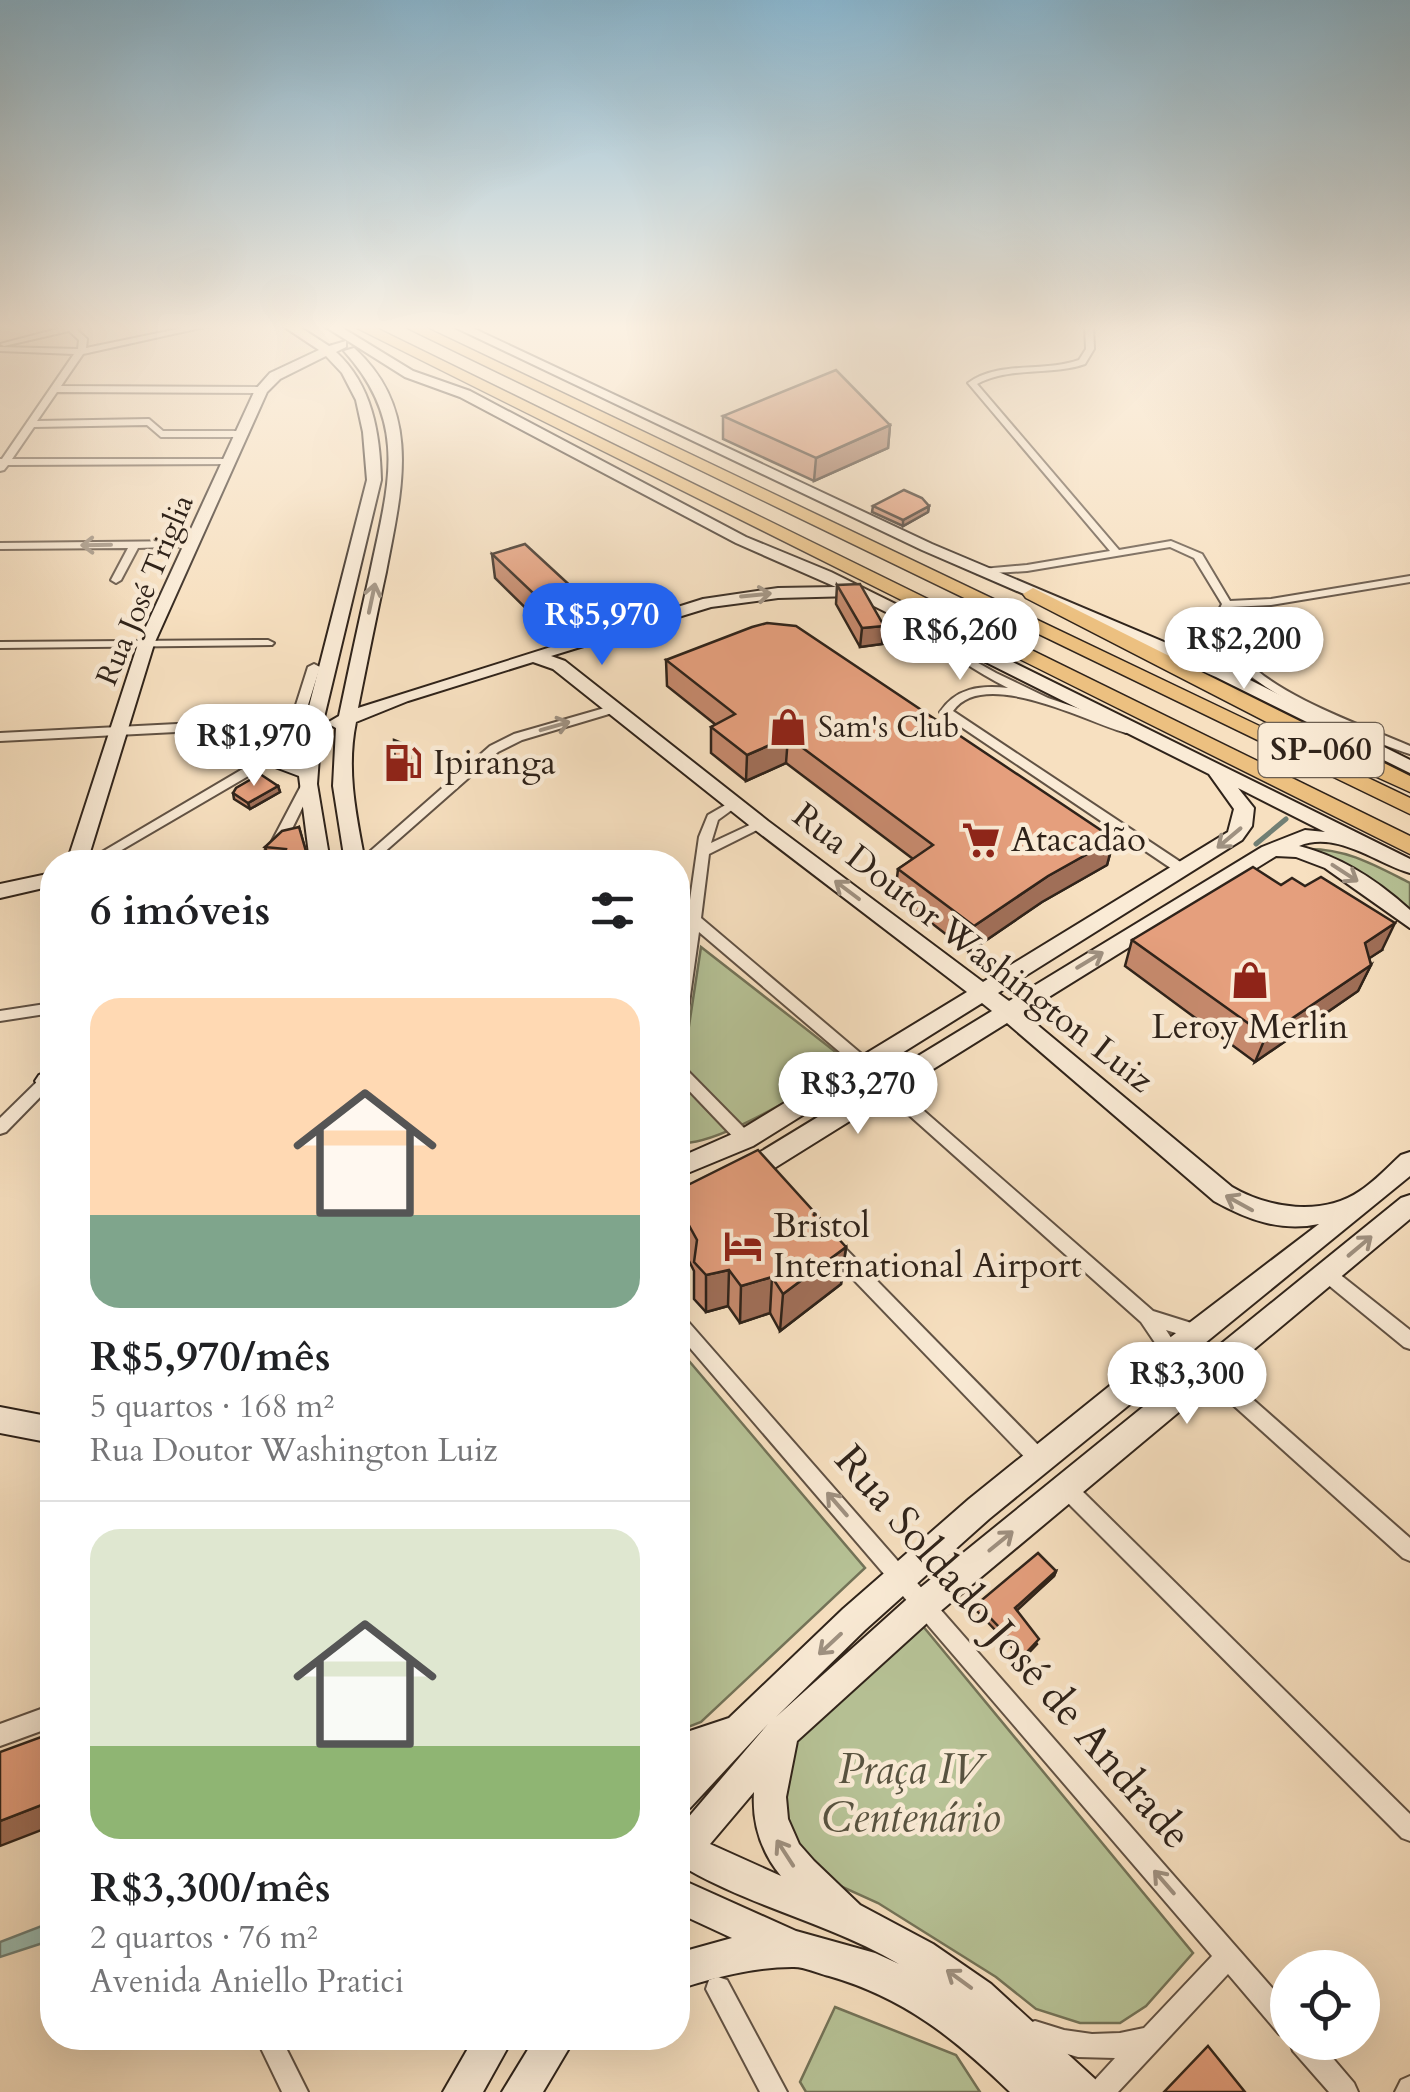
<!DOCTYPE html>
<html lang="pt">
<meta charset="utf-8">
<style>
:root{--surface:#fff;--page:#f6f6f6;--text:#202124;--muted:#757577;--line:#e0e0e0;--accent:#2563eb}
body{margin:0;font-family:Cardo,serif;background:var(--page);color:var(--text);height:100vh;display:flex;flex-direction:column;font-size:38px;white-space:nowrap}
*{box-sizing:border-box;margin:0}
p{font-size:32px;color:var(--muted)}
.icon{flex:none;width:55px;height:55px;fill:none;stroke:currentColor;stroke-width:2;stroke-linecap:round;stroke-linejoin:round}
.map{position:relative;flex:1;overflow:hidden}
.drawer{position:absolute;left:40px;top:850px;width:650px;height:1200px;display:flex;flex-direction:column;background:var(--surface);border-radius:40px;box-shadow:0 10px 40px #0002}
.drawer>*{flex:none}
.tools{position:absolute;left:1270px;top:1950px;display:grid;gap:20px}
.tools a{display:grid;place-items:center;width:110px;height:110px;border-radius:50%;background:var(--surface);box-shadow:0 10px 40px #0002;font-size:50px}
.price{position:absolute;translate:-50% -85px;padding:0 22px;border-radius:35px;background:#fff;color:#222;font-size:32px;line-height:65px;filter:drop-shadow(0 2px 5px #0008)}
.price::after{content:'';position:absolute;left:50%;top:60px;width:30px;height:22px;margin-left:-15px;background:inherit;clip-path:polygon(0 0,100% 0,50% 100%)}
.price.active{background:var(--accent);color:#fff}
ul{padding:0;list-style:none}
li{display:grid;align-content:center;gap:20px;height:530px;padding:0 50px}
li+li{border-top:2px solid var(--line)}
li span{display:grid;place-items:center;height:310px;border-radius:30px;color:#555}
li>.icon{margin-inline-start:auto}
span .icon{width:180px;height:180px;fill:#fffc;stroke-width:1}
li b{font-size:42px}
h2{display:flex;justify-content:space-between;align-items:center;height:120px;padding:0 50px;font-size:42px}
.map>svg:first-child{display:block}
.green{fill:#b7c397;stroke:#737358;stroke-width:2.5}
.water{fill:#9dbdb0;stroke:#717f74;stroke-width:2.5}
.lines{fill:none;stroke-linecap:round;stroke-linejoin:round}
.stream-far1{stroke:#717f74;stroke-width:2.5}
.stream{stroke:#717f74;stroke-width:5}
.street-casing{stroke:#615244;stroke-width:4}
.secondary-casing{stroke:#2f231a;stroke-width:4}
.highway-casing{stroke:#2f231a;stroke-width:3}
.street{fill:#faebd6;fill-rule:evenodd}
.secondary{fill:#faebd6;fill-rule:evenodd}
.highway{fill:#ecc080;fill-rule:evenodd}
.wall{fill:#c5896c;stroke:#2f231a;stroke-width:2.5}
.shaded-wall{fill:#a06f58;stroke:#2f231a;stroke-width:2.5}
.building{fill:#e59f7d;stroke:#2f231a;stroke-width:2.5}
.oneway{stroke:#9f9181}
.labels{text-anchor:middle;dominant-baseline:central;stroke-width:9;stroke-linejoin:round;paint-order:stroke}
.far-street-label{font-size:30px;fill:#2f231a;stroke:#faebd6}
.far-poi-label{font-size:30px;fill:#2f231a;stroke:#faebd6;text-anchor:start}
.shield{fill:#faebd6;stroke:#6c5f52;stroke-width:2.5}
.shield-label{font-size:32px;font-weight:bold;fill:#2f231a}
.poi-label{font-size:35px;fill:#2f231a;stroke:#faebd6;text-anchor:start}
.street-label{font-size:35px;fill:#2f231a;stroke:#faebd6}
.near-street-label{font-size:42px;fill:#2f231a;stroke:#faebd6}
.near-park-label{font-size:42px;font-style:italic;fill:#585340;stroke:#faebd6}
</style>
<div class="map">
<svg width="1410" height="2092" viewBox="0 0 1410 2092">
<rect width="100%" height="100%" fill="#f7e0c0"/>
<filter id="stains"><feTurbulence type="fractalNoise" baseFrequency=".002" numOctaves="4"/><feColorMatrix values="0 0 0 0 .2 0 0 0 0 .09 0 0 0 0 .02 0 0 0 .5 -.17"/></filter>
<radialGradient id="worn" r=".72"><stop offset=".6" stop-color="#630" stop-opacity="0"/><stop offset="1" stop-color="#630" stop-opacity=".3"/></radialGradient>
<g class="green">
<path d="M1309,849C1348,849 1376,866 1410,883V912L1353,871Z"/>
<path d="M701,947L851,1064C817,1083 712,1151 678,1142V1098Z"/>
<polygon points="678,1348 865,1568 701,1722 678,1731"/>
<polygon points="922,1625 1193,1953 1146,2006 1120,2023 1080,2023 1036,2009 996,1977 878,1903 816,1875 799,1853 781,1810 794,1743"/>
<polygon points="835,2007 956,2055 980,2092 806,2092 800,2082"/>
</g>
<polygon class="water" points="52,1922 52,1940 0,1957 0,1942"/>
<g class="lines">
<polyline class="stream-far1" points="1399,324 1410,328"/>
<polyline class="stream" points="1256,844 1286,819"/>
<g class="street-casing">
<g id="street">
<polygon points="76,324 91,324 76,329 87,339 86,348 202,324 209,326 83,354 61,386 261,387 265,390 261,393 57,392 37,421 149,419 163,431 243,431 248,434 243,437 161,437 147,425 34,427 12,459 230,459 235,462 233,464 8,465 4,470 0,471 0,459 2,459 74,354 0,351 0,347 78,349 79,340 69,331 4,346 0,344"/>
<path d="M1085,324H1093L1094,349L1085,364C1050,376 1010,366 977,384L1119,550L1171,541L1202,554L1230,601L1271,599L1410,576V582L1271,605L1231,607L1226,616C1231,630 1235,647 1245,659C1279,697 1362,725 1410,746V754C1367,740 1259,694 1233,659C1224,646 1220,630 1216,616L1222,604L1194,558L1170,547L1027,571L978,574V570L982,569L1027,565L1110,551L968,383C1000,360 1043,373 1079,360L1086,349Z"/>
<polygon points="191,541 196,544 195,546 138,548 121,580 116,583 111,580 128,548 0,549 0,543"/>
<path d="M922,622L971,659L996,673L1048,698L1130,726L1132,729L1126,733C1085,721 984,667 953,711L1188,867L1190,870L1188,873H1178L942,714L940,712C956,688 980,685 1008,688C975,671 946,652 918,627L917,625Z"/>
<polygon points="268,640 274,643 272,645 0,648 0,642"/>
<path d="M314,664L320,667L301,727L295,737L277,743V749L307,731H315V737L101,862H85L263,757C266,744 266,734 254,728L0,741V733L256,720L266,724L275,735L286,732L289,727L308,667Z"/>
<polygon points="615,705 621,709 619,711 522,740 498,752 373,862 358,862 490,746 514,734"/>
<polygon points="308,780 314,784 284,845 270,862 257,862 271,843 302,784"/>
<polygon points="734,800 740,804 718,820 711,843 756,822 766,822 767,825 709,854 701,918 871,1062 874,1066 871,1070 861,1070 699,932 685,1032 683,1036 678,1037 678,984 699,837 708,815"/>
<polygon points="52,1003 52,1013 0,1021 0,1011"/>
<polygon points="678,1064 683,1066 751,1135 753,1139 751,1143 739,1143 678,1079"/>
<polygon points="52,1070 52,1085 6,1132 0,1134 0,1118 47,1072"/>
<polygon points="887,1081 892,1083 1153,1311 1204,1327 1207,1332 1204,1337 1198,1340 1166,1330 1181,1353 1178,1359 1172,1361 1166,1359 1141,1322 882,1091 879,1087 882,1083"/>
<polygon points="832,1239 838,1241 1048,1455 1051,1461 1048,1467 1041,1470 1034,1467 826,1251 824,1246 826,1241"/>
<polygon points="1327,1267 1333,1269 1410,1330 1410,1349 1404,1347 1321,1279 1318,1274 1321,1269"/>
<polygon points="678,1314 684,1317 1288,2006 1288,2037 1279,2034 1228,1974 1118,2092 1088,2092 1092,2083 1115,2058 1078,2057 1026,2042 1023,2033 1026,2024 1035,2021 1064,2030 1092,2034 1120,2033 1144,2028 1212,1956 678,1334"/>
<polygon points="1209,1364 1215,1366 1410,1538 1410,1561 1403,1558 1203,1378 1200,1372 1203,1366"/>
<polygon points="1066,1479 1073,1482 1410,1814 1410,1841 1402,1838 1059,1494 1056,1488 1059,1482"/>
<polygon points="52,1705 52,1727 0,1746 0,1724"/>
<polygon points="718,1977 727,1980 787,2092 760,2092 706,1989 709,1980"/>
<polygon points="256,2038 281,2038 308,2092 282,2092"/>
<polygon points="1290,2042 1319,2042 1354,2083 1358,2092 1329,2092 1293,2051"/>
<polygon points="1410,2076 1410,2092 1395,2092 1401,2080"/>
</g>
</g>
<g class="secondary-casing">
<g id="secondary">
<path d="M280,324H295L329,346L346,341V347L336,352C372,385 380,433 381,480L321,730L317,784L330,862H310L299,776L259,761L268,755L301,760L303,730L367,480L363,432L356,400L342,373L326,356L280,379L267,392L154,644L87,862H67L138,644L255,390L270,373L319,350Z"/>
<path d="M321,324H336L413,371L470,391L746,537L831,572L1410,859V873C1376,863 1336,830 1299,846C1342,857 1377,880 1410,910V928L1325,868L1296,857L1276,856L1023,1013L1232,1187C1268,1208 1322,1217 1360,1191C1375,1181 1388,1167 1401,1155L1410,1152V1176L989,1519L865,1630L776,1717L915,1592L1401,1198L1410,1195V1219L937,1614L797,1741L786,1797L788,1819L799,1844L814,1861L860,1905L933,1944L991,1984L1095,2079L1101,2092H1010C954,2038 905,1998 829,1976C817,1973 803,1966 792,1967C753,1967 714,1978 678,1989V1953L732,1938L678,1913V1878L796,1931L875,1953L899,1964C831,1924 755,1908 687,1869L678,1873V1825L681,1826L768,1724L690,1808L678,1813V1772L684,1765L678,1767V1735L729,1718L843,1609L969,1499L1163,1343L1319,1224C1281,1232 1248,1220 1214,1201L1007,1023L752,1182L743,1185L734,1182L731,1175L734,1168L992,1011L982,1003L753,1146L678,1177V1158L737,1132L967,992L754,829L553,669L533,662L408,701L356,722C346,769 356,815 365,862H345L333,786L336,728L327,723L339,716C349,668 359,621 370,573C388,486 410,424 344,351L354,348C424,411 401,492 386,572C376,617 367,663 358,708L703,599L778,588L836,587L736,543L460,397L405,377ZM854,596L1209,774L1234,809L1228,832L983,982L768,821L565,661L551,656L711,607L778,598ZM1238,788L1325,832L1305,830L1262,847L1009,1001L998,993L1242,840L1252,826L1254,808ZM754,1792C752,1823 761,1852 781,1876L710,1844Z"/>
<polygon points="448,324 464,324 932,544 1228,669 1410,760 1410,773 1216,677 922,550"/>
<polygon points="52,873 52,886 0,898 0,884"/>
<polygon points="52,1069 52,1088 39,1087 35,1081 39,1075"/>
<polygon points="0,1407 52,1417 52,1443 0,1433"/>
<polygon points="474,2038 513,2038 483,2092 443,2092"/>
<polygon points="535,2038 575,2038 543,2092 502,2092"/>
</g>
</g>
<g class="highway-casing">
<g id="highway">
<polygon points="349,324 368,324 1410,836 1410,854"/>
<polygon points="399,324 418,324 1410,798 1410,814"/>
<polygon points="1033,588 1410,776 1410,792 1291,738 1288,733 1026,598 1023,594"/>
</g>
</g>
<use href="#street" class="street"/>
<use href="#secondary" class="secondary"/>
<use href="#highway" class="highway"/>
</g>
<g class="wall">
<polygon points="723,416 890,425 888,448 814,481 723,439"/>
<polygon points="873,506 929,506 928,512 903,526 872,512"/>
<polygon points="492,554 590,628 567,632 557,639 495,578"/>
<polygon points="837,585 882,644 860,647 836,604"/>
<polygon points="666,660 1114,839 1107,865 1042,902 969,952 895,895 898,869 913,859 786,763 746,781 711,753 711,727 716,725 667,686"/>
<polygon points="409,746 412,779 396,774 395,768"/>
<polygon points="278,786 280,792 250,809 234,799 233,793"/>
<polygon points="299,827 309,862 270,862 265,847"/>
<polygon points="1281,885 1382,950 1369,958 1371,965 1358,991 1255,1062 1125,966 1132,940"/>
<polygon points="678,1190 846,1247 841,1284 780,1331 770,1313 740,1323 728,1306 706,1312 694,1299 694,1271 687,1257"/>
<polygon points="1056,1571 1054,1576 1016,1610 1037,1644 1023,1659 975,1609 977,1604"/>
</g>
<g class="shaded-wall">
<polygon points="890,425 888,448 814,481 816,458"/>
<polygon points="929,506 928,512 903,526 903,520"/>
<polygon points="589,603 590,628 567,632 557,639 555,614 565,607"/>
<polygon points="884,626 882,644 860,647 862,628"/>
<polygon points="788,737 786,763 746,781 747,755"/>
<polygon points="278,786 280,792 250,809 248,803"/>
<polygon points="1114,839 1107,865 1042,902 969,952 974,926 1048,876"/>
<polygon points="1395,923 1382,950 1353,969 1365,943"/>
<polygon points="1371,965 1358,991 1255,1062 1266,1036"/>
<polygon points="686,1220 687,1257 678,1263 678,1225"/>
<polygon points="846,1247 841,1284 780,1331 783,1294"/>
<polygon points="729,1270 728,1306 706,1312 706,1275"/>
<polygon points="772,1277 770,1313 740,1323 741,1286"/>
<polygon points="1056,1571 1054,1576 1013,1614 1015,1608"/>
<polygon points="52,1801 52,1826 0,1846 0,1821"/>
</g>
<g class="building">
<polygon points="836,370 890,425 816,458 723,416"/>
<polygon points="904,490 922,498 929,506 903,520 873,506"/>
<polygon points="525,544 589,603 565,607 555,614 492,554"/>
<polygon points="860,584 884,626 862,628 837,585"/>
<polygon points="767,623 796,626 1114,839 1048,876 974,926 898,869 933,845 788,737 747,755 711,727 735,714 666,660 752,627"/>
<polygon points="394,740 409,746 410,772 395,768"/>
<polygon points="260,774 278,786 248,803 233,793 236,788"/>
<polygon points="299,827 309,862 283,862 286,849 265,847 282,831"/>
<polygon points="1253,867 1281,885 1292,878 1305,886 1321,877 1395,923 1365,943 1371,965 1266,1036 1132,940"/>
<polygon points="758,1150 846,1247 783,1294 772,1277 741,1286 729,1270 706,1275 694,1262 697,1240 686,1220 678,1225 678,1190"/>
<polygon points="1038,1553 1056,1571 1015,1608 1039,1639 1025,1654 977,1604"/>
<polygon points="52,1733 52,1801 0,1821 0,1752"/>
<polygon points="1208,2046 1245,2092 1164,2092"/>
</g>
<defs><path id="oneway-shaft" d="M-6 0H5M1.5-3L5.5 0L1.5 3" fill="none" stroke-width="1.6" stroke-linecap="round" stroke-linejoin="round" transform="scale(2.5)"/></defs>
<g class="oneway">
<use href="#oneway-shaft" transform="translate(96 545) rotate(179)"/>
<use href="#oneway-shaft" transform="translate(756 595) rotate(-6)"/>
<use href="#oneway-shaft" transform="translate(372 598) rotate(-78)"/>
<use href="#oneway-shaft" transform="translate(555 726) rotate(-16)"/>
<use href="#oneway-shaft" transform="translate(1229 838) rotate(140)"/>
<use href="#oneway-shaft" transform="translate(1345 873) rotate(33)"/>
<use href="#oneway-shaft" transform="translate(847 890) rotate(-143)"/>
<use href="#oneway-shaft" transform="translate(1090 960) rotate(-31)"/>
<use href="#oneway-shaft" transform="translate(1239 1203) rotate(-151)"/>
<use href="#oneway-shaft" transform="translate(1360 1246) rotate(-40)"/>
<use href="#oneway-shaft" transform="translate(837 1504) rotate(-131)"/>
<use href="#oneway-shaft" transform="translate(1001 1541) rotate(-39)"/>
<use href="#oneway-shaft" transform="translate(830 1644) rotate(137)"/>
<use href="#oneway-shaft" transform="translate(785 1853) rotate(-123)"/>
<use href="#oneway-shaft" transform="translate(1164 1882) rotate(-131)"/>
<use href="#oneway-shaft" transform="translate(959 1979) rotate(-144)"/>
</g>
<linearGradient id="sky" x2="0" y2="1"><stop stop-color="#8ab8d2"/><stop offset="0.53" stop-color="#fbf1e3"/><stop offset="1" stop-color="#fbf1e3" stop-opacity="0"/></linearGradient>
<rect width="1410" height="617" fill="url(#sky)"/>
<defs>
<g id="shop-bare" transform="scale(3)"><path d="M-5-2.5h2.3a2.7 3.5 0 0 1 5.4 0H5L5.5 6h-11ZM-1.5-2.5h3a1.5 2.3 0 0 0-3 0Z" fill="#8f2418" stroke="#faebd6" stroke-width="2.5" paint-order="stroke"/></g>
<g id="fuel-bare" transform="scale(3)"><path d="M-5.5-6h7V0h2V4h1.3V-2.5L3-4.5l.8-.8L6-3V5H2.5V1h-1V6h-7ZM-4.2-4.7v3.2H.2V-4.7Z" fill="#8f2418" stroke="#faebd6" stroke-width="2.5" paint-order="stroke"/></g>
<g id="supermarket-bare" transform="scale(3)"><path d="M-6-5.5h2.5l.6 2H6L4.5 2H-2.5L-4.4-4H-6ZM-1.5 3.2a1.3 1.3 0 1 0 .1 0ZM3 3.2a1.3 1.3 0 1 0 .1 0Z" fill="#8f2418" stroke="#faebd6" stroke-width="2.5" paint-order="stroke"/></g>
<g id="hotel-bare" transform="scale(3)"><path d="M-6-4.5h1.5V1H6V5H4.5V3h-9V5H-6ZM-4 0a1.8 1.8 0 1 1 3.6 0ZM.5 0V-2.5h3Q6-2.5 6 0Z" fill="#8f2418" stroke="#faebd6" stroke-width="2.5" paint-order="stroke"/></g>
</defs>
<g fill-rule="evenodd">
<use href="#shop-bare" x="788" y="727"/>
<use href="#fuel-bare" x="403" y="763"/>
<use href="#supermarket-bare" x="981" y="840"/>
<use href="#shop-bare" x="1250" y="980"/>
<use href="#hotel-bare" x="743" y="1246"/>
</g>
<g class="labels">
<g class="far-street-label">
<text transform="translate(145 590) rotate(-67)">Rua José Triglia</text>
</g>
<g class="far-poi-label">
<text x="818" y="727">Sam's Club</text>
</g>
<rect class="shield" x="1258.5" y="723" width="125" height="54" rx="8"/>
<g class="shield-label">
<text x="1321" y="750">SP-060</text>
</g>
<g class="poi-label">
<text x="433" y="763">Ipiranga</text>
<text x="1011" y="840">Atacadão</text>
<text x="1250" y="1027" text-anchor="middle">Leroy Merlin</text>
<text x="773" y="1226">Bristol<tspan x="773" dy="40">International Airport</tspan></text>
</g>
<g class="street-label">
<text transform="translate(973 948) rotate(38)">Rua Doutor Washington Luiz</text>
</g>
<g class="near-street-label">
<text transform="translate(1013 1647) rotate(49)">Rua Soldado José de Andrade</text>
</g>
<g class="near-park-label">
<text x="911" y="1769">Praça IV<tspan x="911" dy="48">Centenário</tspan></text>
</g>
</g>
<rect width="100%" height="100%" filter="url(#stains)"/>
<rect width="100%" height="100%" fill="url(#worn)"/>
</svg>
<div class="tools">
<a><svg class="icon" aria-label="locate" viewBox="0 0 24 24"><circle cx="12" cy="12" r="6"/><path d="M12 2v4M12 18v4M2 12h4M18 12h4"/></svg></a>
</div>
<b class="price active" style="left:602px;top:668px">R$5,970</b>
<b class="price" style="left:960px;top:683px">R$6,260</b>
<b class="price" style="left:1244px;top:692px">R$2,200</b>
<b class="price" style="left:254px;top:789px">R$1,970</b>
<b class="price" style="left:858px;top:1137px">R$3,270</b>
<b class="price" style="left:1187px;top:1427px">R$3,300</b>
<section class="drawer">
<h2>6 imóveis<svg class="icon" aria-label="filters" viewBox="0 0 24 24"><path d="M4 7h16M4 17h16"/><circle cx="9" cy="7" r="2"/><circle cx="15" cy="17" r="2"/></svg></h2>
<ul>
<li><span style="background:linear-gradient(#ffd9b3 70%,#7fa58c 0)"><svg class="icon" aria-label="home" viewBox="0 0 24 24"><path d="M3 11l9-7 9 7M6 9v11h12V9"/></svg></span><div><b>R$5,970/mês</b><p>5 quartos · 168 m²</p><p>Rua Doutor Washington Luiz</p></div></li>
<li><span style="background:linear-gradient(#dfe7d0 70%,#8fb573 0)"><svg class="icon" aria-label="home" viewBox="0 0 24 24"><path d="M3 11l9-7 9 7M6 9v11h12V9"/></svg></span><div><b>R$3,300/mês</b><p>2 quartos · 76 m²</p><p>Avenida Aniello Pratici</p></div></li>
</ul>
</section>
</div>
